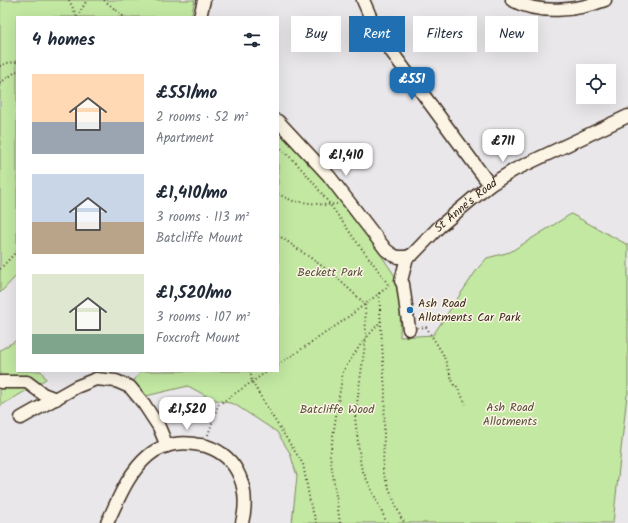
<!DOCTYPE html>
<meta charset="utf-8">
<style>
:root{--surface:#fff;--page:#f2f2f3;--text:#1f2937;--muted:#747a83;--accent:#1f6fb2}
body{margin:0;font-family:Kalam,sans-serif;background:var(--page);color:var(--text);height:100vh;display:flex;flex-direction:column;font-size:15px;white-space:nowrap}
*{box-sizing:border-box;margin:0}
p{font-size:13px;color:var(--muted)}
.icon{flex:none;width:22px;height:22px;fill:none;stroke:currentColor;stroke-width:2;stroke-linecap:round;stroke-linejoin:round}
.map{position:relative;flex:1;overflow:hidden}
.details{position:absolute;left:16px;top:16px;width:263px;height:356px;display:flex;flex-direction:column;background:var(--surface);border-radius:0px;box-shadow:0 4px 16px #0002}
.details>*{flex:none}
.top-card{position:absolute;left:291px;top:16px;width:277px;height:36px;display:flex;gap:8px}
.tools{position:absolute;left:576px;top:64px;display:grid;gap:8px}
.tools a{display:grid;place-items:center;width:40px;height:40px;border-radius:0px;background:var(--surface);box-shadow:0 4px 16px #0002;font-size:20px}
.price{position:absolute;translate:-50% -34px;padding:0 9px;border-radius:8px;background:#fff;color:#222;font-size:13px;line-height:26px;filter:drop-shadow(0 1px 2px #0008)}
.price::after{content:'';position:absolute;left:50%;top:24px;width:12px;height:9px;margin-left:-6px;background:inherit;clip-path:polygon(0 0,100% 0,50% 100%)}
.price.current{background:var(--accent);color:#fff}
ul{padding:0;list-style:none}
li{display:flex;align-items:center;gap:12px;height:100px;padding:0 16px}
li span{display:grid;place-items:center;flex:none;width:112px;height:80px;border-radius:0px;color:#555}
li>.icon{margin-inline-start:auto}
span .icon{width:48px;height:48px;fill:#fffc;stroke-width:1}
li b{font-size:17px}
h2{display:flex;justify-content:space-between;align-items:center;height:48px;padding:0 16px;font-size:17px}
.chip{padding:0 14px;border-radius:0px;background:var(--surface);box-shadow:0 4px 16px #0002;font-size:14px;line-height:36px}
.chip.current{background:var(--accent);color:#fff}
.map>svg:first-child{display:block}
.green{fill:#c2e8a2;stroke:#7e8960}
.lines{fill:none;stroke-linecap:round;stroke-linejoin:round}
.minor-casing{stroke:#3b2a1e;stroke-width:15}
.path{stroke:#3b2a1e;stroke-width:2;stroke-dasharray:1 3;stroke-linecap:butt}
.minor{stroke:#fcf5e5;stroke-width:12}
.poi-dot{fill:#1f6fb2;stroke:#fcf5e5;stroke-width:1.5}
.labels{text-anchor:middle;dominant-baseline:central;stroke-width:3;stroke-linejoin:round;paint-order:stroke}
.street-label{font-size:12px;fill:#3b2a1e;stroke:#fcf5e5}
.park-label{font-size:12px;fill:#565038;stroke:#fcf5e5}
.poi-label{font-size:12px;fill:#3b2a1e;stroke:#fcf5e5;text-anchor:start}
</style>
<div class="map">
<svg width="628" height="523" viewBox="0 0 628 523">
<rect width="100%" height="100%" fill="#e9e7ea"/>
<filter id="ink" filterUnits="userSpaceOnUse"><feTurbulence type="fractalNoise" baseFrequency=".025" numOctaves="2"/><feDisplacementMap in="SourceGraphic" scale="8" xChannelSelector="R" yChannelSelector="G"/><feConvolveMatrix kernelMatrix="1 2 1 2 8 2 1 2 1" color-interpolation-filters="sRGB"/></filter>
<g filter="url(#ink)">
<g class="green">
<polygon points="0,0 195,0 191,17 17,17 17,275 0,293"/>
<polygon points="278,132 318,170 359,222 401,285 400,337 433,335 478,268 487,258 510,252 571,214 628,245 628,394 627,395 613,523 292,523 297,476 290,453 277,432 234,404 212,399 188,386 146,396 132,383 141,371 278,371"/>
<polygon points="17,340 17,371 41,371 46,379 0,406 0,350"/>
</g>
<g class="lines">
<g class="minor-casing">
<g id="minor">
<polyline points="363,0 377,32 490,185"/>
<path d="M512,0C539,15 577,11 605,0"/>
<polyline points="200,17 204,0"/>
<path id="s1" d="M278,121L329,176L386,250L393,255L398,257H407L413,254L439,227L471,200L490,185L514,170L628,116"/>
<polyline points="407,257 401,281 403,284 409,329"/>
<polyline points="0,382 27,382 43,394 56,399"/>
<polyline points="21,418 76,387 96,379 116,381 130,387 144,404 159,427 167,446"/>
<path d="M107,523C118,500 128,473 148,456C161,445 178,442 194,444C198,445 202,445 206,446C240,457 250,491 242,523"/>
</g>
</g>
<g class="path">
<polyline points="69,0 77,17"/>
<polyline points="104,0 124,17"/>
<polyline points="77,17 87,0"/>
<polyline points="0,66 7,63 17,62"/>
<polyline points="0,83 17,71"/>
<path d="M278,146C308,172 326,199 349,231C362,250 377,267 389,286"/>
<polyline points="278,194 293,201 326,205 337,204"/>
<polyline points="278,235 332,273 365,304 366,337 355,418 361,467 387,523"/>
<polyline points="0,269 17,251"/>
<polyline points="379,293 385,393 383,473 401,518 405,523"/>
<polyline points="418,328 426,327 443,354 454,385 456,385 466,404"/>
<polyline points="278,365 340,323 389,286"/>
<polyline points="250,371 252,382 274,419 303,464 311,507 317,523"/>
<polyline points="208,435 218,405 268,371"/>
<polyline points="340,523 330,455 343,371 361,344 381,321"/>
</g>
<use href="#minor" class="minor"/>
</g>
</g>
<circle class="poi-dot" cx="410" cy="310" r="4"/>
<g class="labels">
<g class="street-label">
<text stroke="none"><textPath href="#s1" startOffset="270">St Anne's Road</textPath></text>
</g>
<g class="park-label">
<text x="330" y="272">Beckett Park</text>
<text x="510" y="407">Ash Road<tspan x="510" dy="14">Allotments</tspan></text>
<text x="337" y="409">Batcliffe Wood</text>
</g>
<g class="poi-label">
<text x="418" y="303">Ash Road<tspan x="418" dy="14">Allotments Car Park</tspan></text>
</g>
</g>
</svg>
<div class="tools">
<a><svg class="icon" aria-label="locate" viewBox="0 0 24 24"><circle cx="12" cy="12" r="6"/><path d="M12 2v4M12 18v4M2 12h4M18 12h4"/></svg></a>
</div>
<b class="price current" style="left:412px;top:101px">£551</b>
<b class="price" style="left:503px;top:163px">£711</b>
<b class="price" style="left:346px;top:177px">£1,410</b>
<b class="price" style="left:187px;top:431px">£1,520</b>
<div class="top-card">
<a class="chip">Buy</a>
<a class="chip current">Rent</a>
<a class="chip">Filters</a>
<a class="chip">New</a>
</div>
<section class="details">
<h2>4 homes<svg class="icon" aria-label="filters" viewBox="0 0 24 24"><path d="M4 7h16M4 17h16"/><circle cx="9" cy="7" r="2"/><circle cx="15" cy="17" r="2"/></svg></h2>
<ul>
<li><span style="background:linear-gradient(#ffd9b3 60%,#9aa5b1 0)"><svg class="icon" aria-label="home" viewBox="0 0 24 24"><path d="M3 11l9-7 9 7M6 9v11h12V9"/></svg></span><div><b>£551/mo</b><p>2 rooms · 52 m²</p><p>Apartment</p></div></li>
<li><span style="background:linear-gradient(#c9d6e8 60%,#b9a48a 0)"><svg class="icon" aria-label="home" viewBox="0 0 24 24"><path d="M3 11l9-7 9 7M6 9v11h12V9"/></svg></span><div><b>£1,410/mo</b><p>3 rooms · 113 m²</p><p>Batcliffe Mount</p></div></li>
<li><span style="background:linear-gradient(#dfe7d0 75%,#7fa58c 0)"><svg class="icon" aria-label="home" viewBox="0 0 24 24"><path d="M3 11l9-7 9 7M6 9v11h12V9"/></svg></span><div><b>£1,520/mo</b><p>3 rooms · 107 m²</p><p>Foxcroft Mount</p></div></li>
</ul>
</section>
</div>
